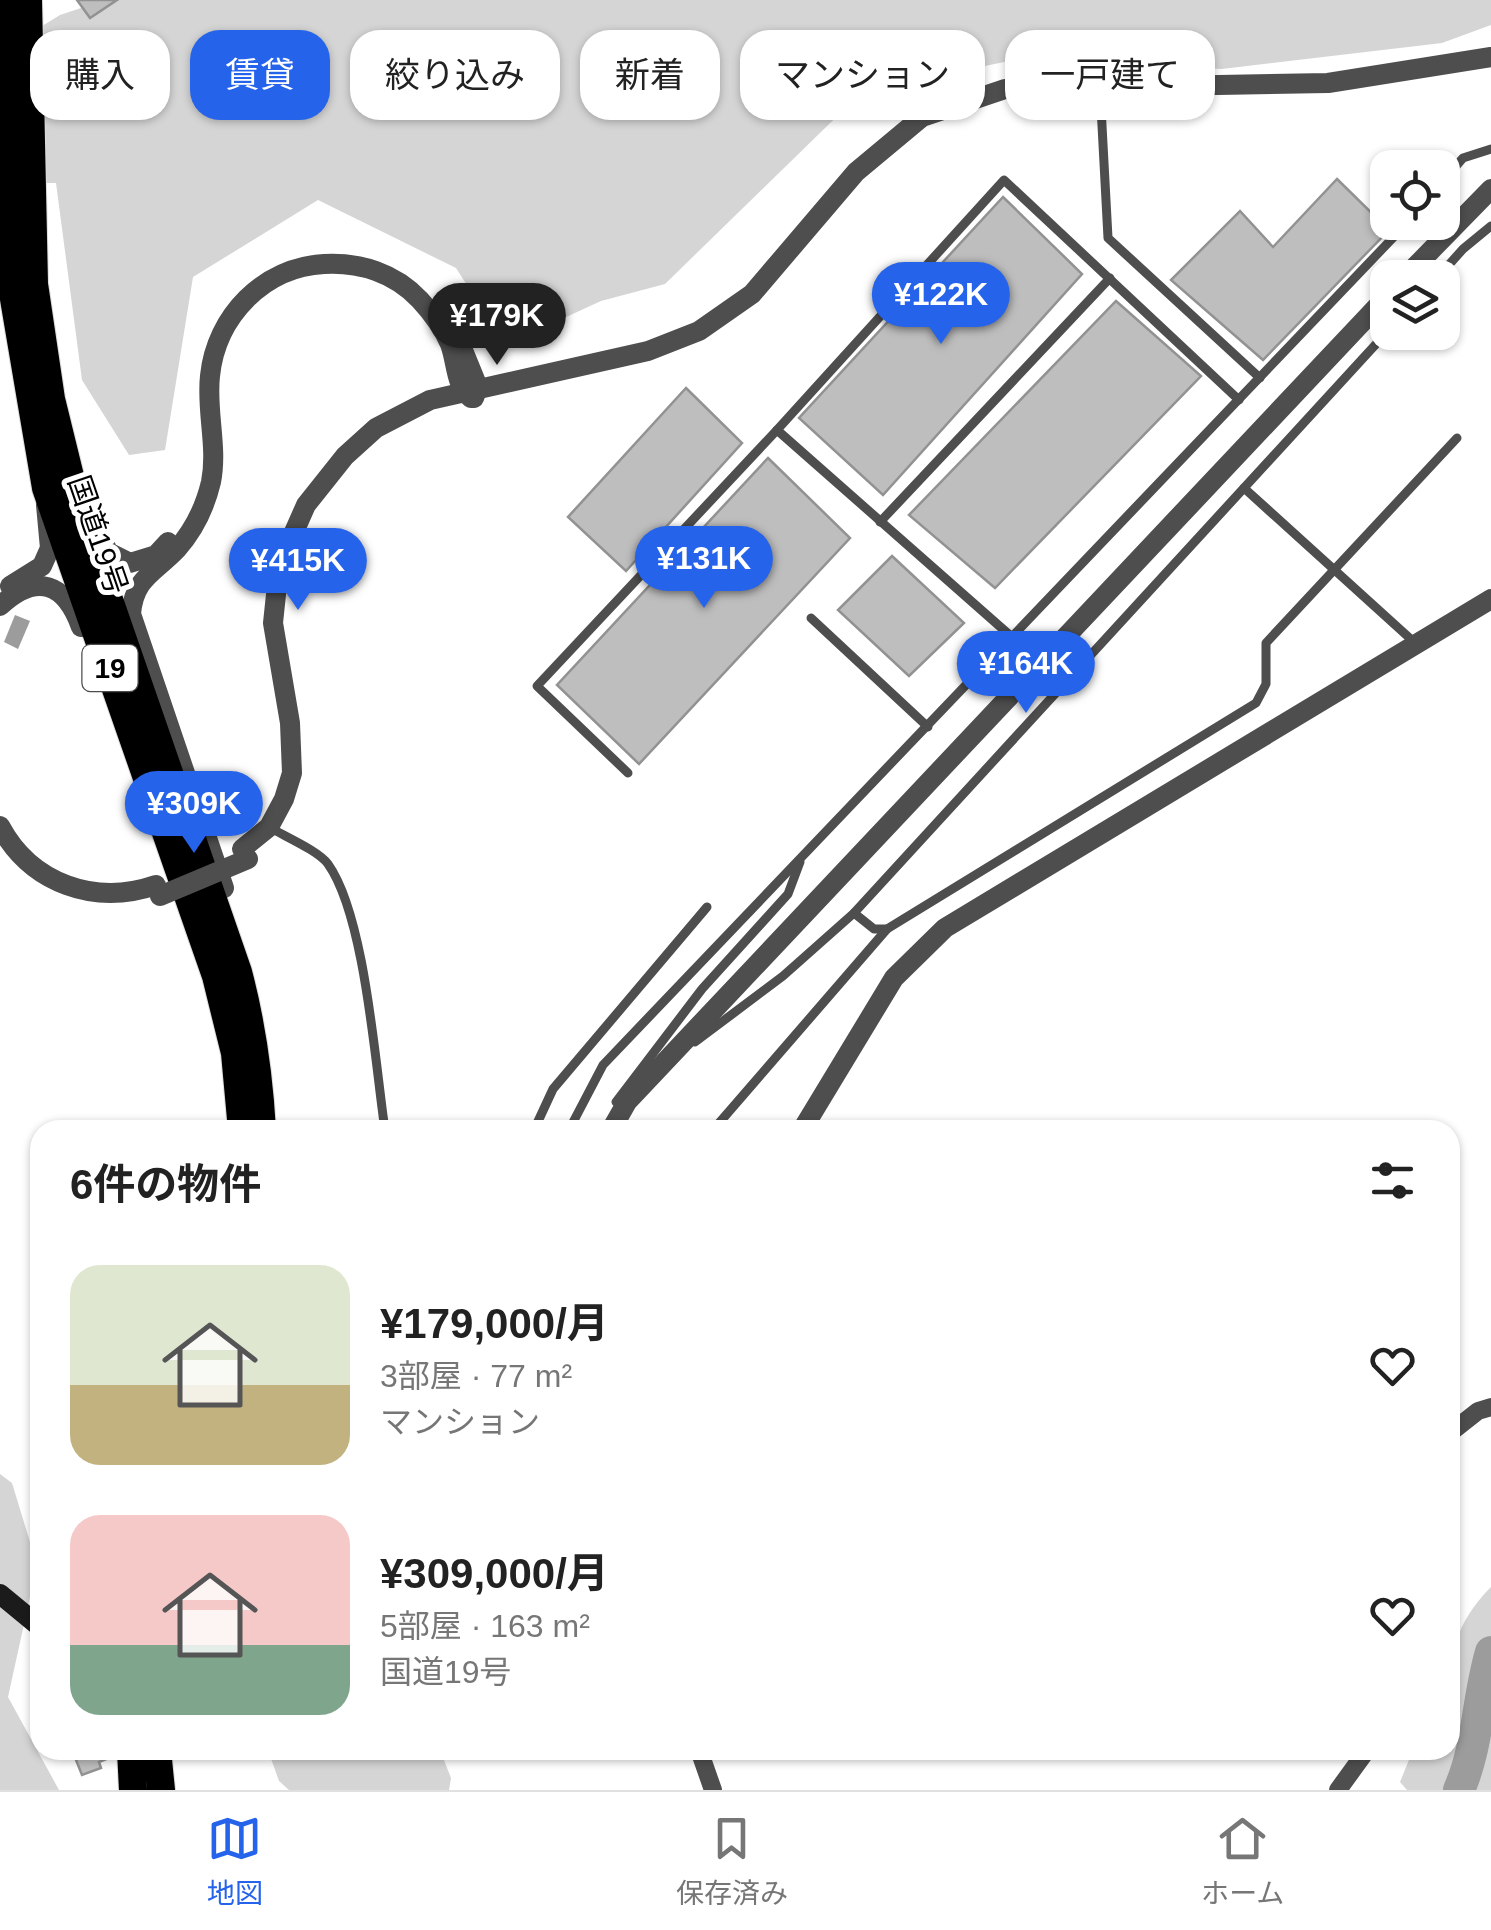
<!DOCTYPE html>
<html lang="ja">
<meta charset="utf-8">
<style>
:root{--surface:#fff;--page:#f6f6f6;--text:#222;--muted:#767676;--line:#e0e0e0;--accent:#2563eb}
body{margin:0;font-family:Arial,"Noto Sans JP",sans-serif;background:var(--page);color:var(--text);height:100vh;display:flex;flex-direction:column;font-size:38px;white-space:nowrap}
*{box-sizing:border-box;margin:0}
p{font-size:32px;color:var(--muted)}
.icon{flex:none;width:55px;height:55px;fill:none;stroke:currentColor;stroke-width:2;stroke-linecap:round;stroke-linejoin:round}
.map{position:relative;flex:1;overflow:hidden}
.sheet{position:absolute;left:30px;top:1120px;width:1430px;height:640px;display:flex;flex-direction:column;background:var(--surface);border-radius:30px;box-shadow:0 2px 8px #0004}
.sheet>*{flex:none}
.top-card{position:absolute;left:30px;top:30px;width:1432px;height:90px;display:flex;gap:20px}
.buttons{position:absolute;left:1370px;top:150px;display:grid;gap:20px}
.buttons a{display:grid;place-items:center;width:90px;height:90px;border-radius:20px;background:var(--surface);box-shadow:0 2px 8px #0004;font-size:50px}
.price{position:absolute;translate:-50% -85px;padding:0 22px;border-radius:35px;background:var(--accent);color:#fff;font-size:32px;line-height:65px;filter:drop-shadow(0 2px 5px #0008)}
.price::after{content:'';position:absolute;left:50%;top:60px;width:30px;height:22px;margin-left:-15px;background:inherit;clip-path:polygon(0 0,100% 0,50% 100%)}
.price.on{background:#222;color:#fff}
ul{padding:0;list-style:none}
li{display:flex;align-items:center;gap:30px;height:250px;padding:0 40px}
li span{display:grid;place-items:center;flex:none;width:280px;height:200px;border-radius:30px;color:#555}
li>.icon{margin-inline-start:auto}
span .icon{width:120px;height:120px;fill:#fffc;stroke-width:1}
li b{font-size:42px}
h2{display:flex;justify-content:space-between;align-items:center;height:120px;padding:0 40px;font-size:42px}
.tag{padding:0 35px;border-radius:30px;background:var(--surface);box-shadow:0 2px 8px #0004;font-size:35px;line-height:90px}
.tag.on{background:var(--accent);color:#fff}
.dock{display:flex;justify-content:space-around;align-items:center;height:140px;border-top:2px solid var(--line);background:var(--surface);font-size:28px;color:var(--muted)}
.dock a{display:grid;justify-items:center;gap:5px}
.dock .on{color:var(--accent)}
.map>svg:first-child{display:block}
.green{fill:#d5d5d5}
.water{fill:#9c9c9c}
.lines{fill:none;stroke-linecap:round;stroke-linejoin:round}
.river{stroke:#9c9c9c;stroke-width:32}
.building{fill:#bebebe;stroke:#929292;stroke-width:2.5}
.trunk-casing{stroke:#dbdbdb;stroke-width:30}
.service{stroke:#4e4e4e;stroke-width:9}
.minor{stroke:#4e4e4e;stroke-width:18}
.tertiary{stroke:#4e4e4e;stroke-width:20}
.secondary{stroke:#1b1b1b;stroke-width:20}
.trunk{stroke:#000;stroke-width:28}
.tertiary-bridge{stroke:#4e4e4e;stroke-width:20}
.labels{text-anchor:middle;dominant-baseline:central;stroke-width:10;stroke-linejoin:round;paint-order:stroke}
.shield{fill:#fff;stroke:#4c4c4c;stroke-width:2.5}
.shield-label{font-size:28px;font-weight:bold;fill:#000}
.street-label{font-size:30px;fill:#000;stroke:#fff}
</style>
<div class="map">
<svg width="1491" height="1790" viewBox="0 0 1491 1790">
<rect width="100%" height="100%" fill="#fff"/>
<g class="green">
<polygon points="105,0 1491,0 1491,25 1442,43 1222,69 1014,60 863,91 665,284 601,301 505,345 456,268 318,200 193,277 165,450 129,455 82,380 56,183 0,183 0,52 60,15"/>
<polygon points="0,1474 12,1483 37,1565 8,1697 59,1790 0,1790"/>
<path d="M1491,1587V1790H1407L1400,1782L1413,1750H1450C1450,1684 1440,1638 1491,1587Z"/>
<polygon points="268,1750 440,1750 451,1778 449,1790 289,1790 279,1781"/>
</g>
<polygon class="water" points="15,615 30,621 18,649 4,642"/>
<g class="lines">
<path class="river" d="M1459,1790C1479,1744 1477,1699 1491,1652"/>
</g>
<g class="building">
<polygon points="77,0 117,0 90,18"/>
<polygon points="1337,179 1389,230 1263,360 1171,280 1240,211 1273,247"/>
<polygon points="1003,197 1082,274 883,495 799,418"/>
<polygon points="1116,301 1201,376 995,588 909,515"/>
<polygon points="686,388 742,443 626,571 568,517"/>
<polygon points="768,458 850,538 639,764 557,685"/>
<polygon points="892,556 964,623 909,676 838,610"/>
<polygon points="72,1750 114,1750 114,1756 99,1762 101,1768 82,1775"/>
</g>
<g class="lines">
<g class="trunk-casing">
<g id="trunk">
<polyline points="7,0 14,299 46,488 216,976 235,1053 242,1130"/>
<path d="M28,0L34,284L51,399L79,513L238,972C252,1025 259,1076 262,1130"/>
<polyline points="131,1750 133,1790"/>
<polyline points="157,1750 161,1790"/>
</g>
</g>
<g class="service">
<polyline points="1100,88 1108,238 1260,378"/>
<polyline points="1442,182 1463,158 1491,149"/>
<polyline points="1437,278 1463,249 1491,226"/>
<polyline points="777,430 1013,638"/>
<polyline points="1244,488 1414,642"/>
<polyline points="880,522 1110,278"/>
<polyline points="811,618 928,727"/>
<polyline points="628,773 537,686 777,430 1004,180 1239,400"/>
<path d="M269,827C284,836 319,851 328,864C365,916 375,1063 385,1130"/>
<polyline points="854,913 874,929 887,929 1256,703 1266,684 1266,643 1457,438"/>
<polyline points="695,1042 783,976 854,913 1388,331"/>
<polyline points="616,1102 702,989 788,894 800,862"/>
<polyline points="534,1130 553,1089 707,907"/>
<polyline points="569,1130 603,1065 1408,222"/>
<polyline points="713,1130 887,929"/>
</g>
<g class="minor">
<polyline points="1450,1433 1478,1411 1491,1407"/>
<polyline points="699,1750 713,1790"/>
<polyline points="1338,1790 1367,1750"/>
</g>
<g class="tertiary">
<polyline points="1404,278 1491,189"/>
<polyline points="456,333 478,387 474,398"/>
<polyline points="96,524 108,552 130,563 156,555 168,542"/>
<polyline points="10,586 42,566 50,548 46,505"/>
<path d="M0,606C37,572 65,583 81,627"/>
<path d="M0,826C31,884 95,906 156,885"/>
<polyline points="242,849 269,827 284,799 292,773 290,723 273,623 279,566 306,505 345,456 376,428 430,400 648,351 699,331 752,294 856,172 922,117 1005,89 1328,83 1491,57"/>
<path d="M224,888L131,614C134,578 154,573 177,549C194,530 205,507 211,482C218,447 206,411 210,376C216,316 264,267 324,264C360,262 395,273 420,300C432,313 443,328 450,344C457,363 455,386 471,398"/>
<polyline points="611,1130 627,1102 1388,295"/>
<polyline points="802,1130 894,978 945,928 1491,599"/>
</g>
<polyline class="secondary" points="0,1594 40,1627"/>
<use href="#trunk" class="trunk"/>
<polyline class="tertiary-bridge" points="160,896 248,859"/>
</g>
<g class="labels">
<rect class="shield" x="82.5" y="645" width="55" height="46" rx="8"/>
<g class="shield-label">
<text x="110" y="668">19</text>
</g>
<g class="street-label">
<text transform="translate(98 535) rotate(71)">国道19号</text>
</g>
</g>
</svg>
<div class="buttons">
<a><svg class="icon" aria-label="locate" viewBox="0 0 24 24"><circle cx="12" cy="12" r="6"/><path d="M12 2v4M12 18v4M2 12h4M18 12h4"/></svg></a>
<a><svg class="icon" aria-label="layers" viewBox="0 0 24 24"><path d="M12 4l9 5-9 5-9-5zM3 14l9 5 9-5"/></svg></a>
</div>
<b class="price" style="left:941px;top:347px">¥122K</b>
<b class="price on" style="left:497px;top:368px">¥179K</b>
<b class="price" style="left:704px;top:611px">¥131K</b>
<b class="price" style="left:298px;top:613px">¥415K</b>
<b class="price" style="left:1026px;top:716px">¥164K</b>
<b class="price" style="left:194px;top:856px">¥309K</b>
<div class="top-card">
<a class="tag">購入</a>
<a class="tag on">賃貸</a>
<a class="tag">絞り込み</a>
<a class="tag">新着</a>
<a class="tag">マンション</a>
<a class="tag">一戸建て</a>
</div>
<section class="sheet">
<h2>6件の物件<svg class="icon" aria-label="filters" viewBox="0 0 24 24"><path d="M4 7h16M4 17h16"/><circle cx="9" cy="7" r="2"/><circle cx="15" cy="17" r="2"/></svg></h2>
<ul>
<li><span style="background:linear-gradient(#dfe7d0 60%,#c2b280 0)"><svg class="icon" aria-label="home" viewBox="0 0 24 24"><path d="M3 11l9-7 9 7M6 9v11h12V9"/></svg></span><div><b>¥179,000/月</b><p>3部屋 · 77 m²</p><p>マンション</p></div><svg class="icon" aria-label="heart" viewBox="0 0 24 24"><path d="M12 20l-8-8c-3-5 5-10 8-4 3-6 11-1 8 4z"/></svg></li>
<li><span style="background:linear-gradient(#f6c9c9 65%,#7fa58c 0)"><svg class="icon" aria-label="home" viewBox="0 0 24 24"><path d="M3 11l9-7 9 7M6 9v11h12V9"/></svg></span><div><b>¥309,000/月</b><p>5部屋 · 163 m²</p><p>国道19号</p></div><svg class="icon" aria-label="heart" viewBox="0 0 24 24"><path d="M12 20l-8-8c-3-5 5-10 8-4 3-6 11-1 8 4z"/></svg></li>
</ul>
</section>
</div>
<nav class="dock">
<a class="on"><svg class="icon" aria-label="map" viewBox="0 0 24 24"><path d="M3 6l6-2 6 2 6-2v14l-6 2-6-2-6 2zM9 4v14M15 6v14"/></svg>地図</a>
<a><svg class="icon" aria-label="saved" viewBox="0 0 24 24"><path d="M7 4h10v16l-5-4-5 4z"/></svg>保存済み</a>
<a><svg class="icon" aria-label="home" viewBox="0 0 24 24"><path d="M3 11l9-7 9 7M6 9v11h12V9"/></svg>ホーム</a>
</nav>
